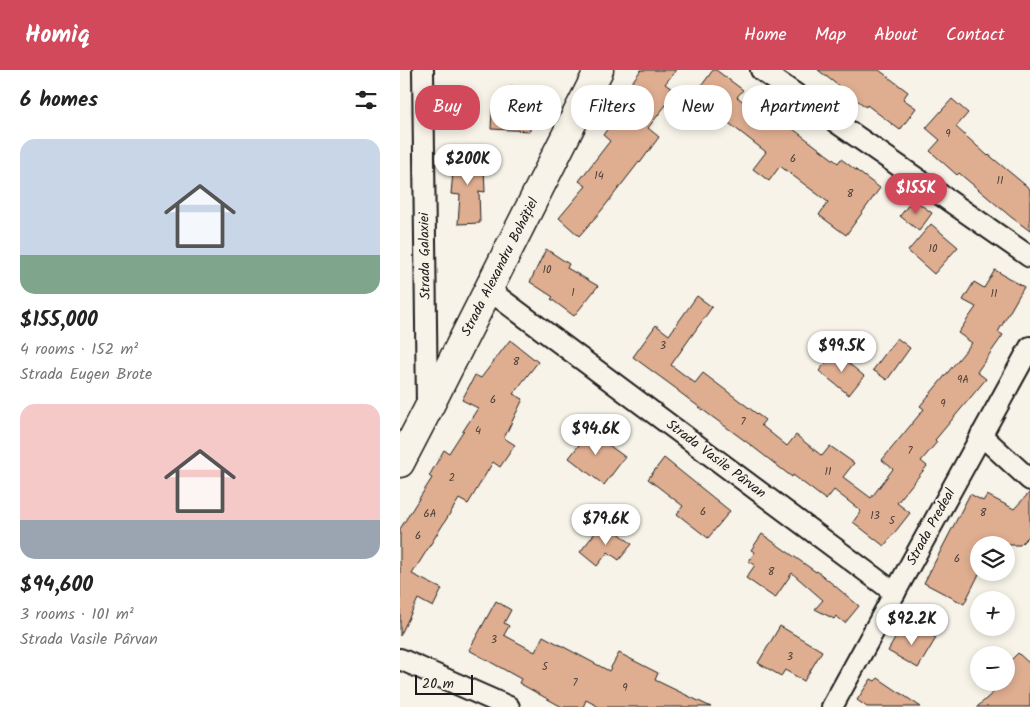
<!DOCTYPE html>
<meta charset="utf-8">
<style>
:root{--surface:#fff;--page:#f2f2f2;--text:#222;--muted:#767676;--accent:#d1495b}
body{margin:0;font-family:Kalam,sans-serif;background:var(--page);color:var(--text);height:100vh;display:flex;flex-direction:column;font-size:19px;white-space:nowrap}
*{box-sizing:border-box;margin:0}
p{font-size:16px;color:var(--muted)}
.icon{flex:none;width:28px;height:28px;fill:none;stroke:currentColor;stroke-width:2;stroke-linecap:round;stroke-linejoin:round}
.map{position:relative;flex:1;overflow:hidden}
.panel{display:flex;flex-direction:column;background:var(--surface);width:400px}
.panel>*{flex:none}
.hud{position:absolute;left:15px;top:15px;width:475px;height:45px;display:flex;gap:10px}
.tools{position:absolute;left:570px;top:466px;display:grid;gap:10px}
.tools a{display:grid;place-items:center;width:45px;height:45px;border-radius:50%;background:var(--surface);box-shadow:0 2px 8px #0003;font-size:25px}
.scale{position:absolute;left:15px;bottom:12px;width:58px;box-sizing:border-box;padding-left:5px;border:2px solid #1c1c1c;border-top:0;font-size:14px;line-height:18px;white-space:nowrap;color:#1c1c1c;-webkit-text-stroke:4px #f7f3e8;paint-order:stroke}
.price{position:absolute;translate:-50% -42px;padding:0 11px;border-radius:18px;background:#fff;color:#222;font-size:16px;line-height:32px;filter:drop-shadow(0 1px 2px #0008)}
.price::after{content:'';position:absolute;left:50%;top:30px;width:15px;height:11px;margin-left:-8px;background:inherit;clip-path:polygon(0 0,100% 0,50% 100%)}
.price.selected{background:var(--accent);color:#fff}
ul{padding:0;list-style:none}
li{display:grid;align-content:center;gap:10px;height:265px;padding:0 20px}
li span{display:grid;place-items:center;height:155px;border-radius:15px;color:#555}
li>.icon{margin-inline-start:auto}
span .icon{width:90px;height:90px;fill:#fffc;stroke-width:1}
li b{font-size:21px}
h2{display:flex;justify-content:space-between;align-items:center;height:60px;padding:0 20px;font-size:21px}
.tag{padding:0 18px;border-radius:20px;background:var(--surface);box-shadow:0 2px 8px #0003;font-size:18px;line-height:45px}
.tag.selected{background:var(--accent);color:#fff}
header{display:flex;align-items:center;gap:30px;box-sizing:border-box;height:70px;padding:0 25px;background:var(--accent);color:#fff}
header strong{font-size:24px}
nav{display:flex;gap:28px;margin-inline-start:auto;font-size:18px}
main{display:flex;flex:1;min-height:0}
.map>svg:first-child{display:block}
.building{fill:#dfae91;stroke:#1c1c1c}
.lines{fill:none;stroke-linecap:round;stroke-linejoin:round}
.minor-casing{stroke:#1c1c1c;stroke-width:24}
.secondary-casing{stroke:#1c1c1c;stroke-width:31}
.minor{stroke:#f7f3e8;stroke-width:20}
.secondary{stroke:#f7f3e8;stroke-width:28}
.labels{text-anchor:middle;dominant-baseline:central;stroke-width:4;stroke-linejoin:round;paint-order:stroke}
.number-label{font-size:11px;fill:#4d4039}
.street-label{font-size:14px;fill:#1c1c1c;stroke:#f7f3e8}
</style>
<header>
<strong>Homiq</strong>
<nav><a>Home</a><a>Map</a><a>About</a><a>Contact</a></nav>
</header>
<main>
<section class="panel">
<h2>6 homes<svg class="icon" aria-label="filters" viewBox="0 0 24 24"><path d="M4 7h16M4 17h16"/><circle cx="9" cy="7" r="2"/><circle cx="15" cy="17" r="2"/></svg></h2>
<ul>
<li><span style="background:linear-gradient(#c9d6e8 75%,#7fa58c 0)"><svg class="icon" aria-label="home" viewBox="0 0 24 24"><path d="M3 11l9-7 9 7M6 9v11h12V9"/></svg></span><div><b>$155,000</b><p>4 rooms · 152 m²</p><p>Strada Eugen Brote</p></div></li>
<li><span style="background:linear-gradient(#f6c9c9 75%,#9aa5b1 0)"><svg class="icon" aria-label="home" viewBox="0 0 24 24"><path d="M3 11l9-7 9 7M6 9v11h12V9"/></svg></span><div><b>$94,600</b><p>3 rooms · 101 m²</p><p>Strada Vasile Pârvan</p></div></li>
</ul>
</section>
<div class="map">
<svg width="630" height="637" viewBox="0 0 630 637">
<rect width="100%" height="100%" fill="#f7f3e8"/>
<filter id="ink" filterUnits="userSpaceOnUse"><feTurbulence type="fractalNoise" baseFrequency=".02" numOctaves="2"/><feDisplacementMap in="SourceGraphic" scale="10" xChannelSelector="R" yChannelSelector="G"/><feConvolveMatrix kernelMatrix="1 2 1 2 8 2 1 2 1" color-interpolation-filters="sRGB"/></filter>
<g filter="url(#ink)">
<g class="building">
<polygon points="241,0 276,0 265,14 276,22 248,58 259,67 240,93 239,92 201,141 179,166 159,148 186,116 179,111 210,71 203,65 232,25 226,20"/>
<polygon points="313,0 316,0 343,20 337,27 367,49 372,43 438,93 441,89 480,118 446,165 419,145 428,132 380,96 369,111 353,99 366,82 294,26"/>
<polygon points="418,0 479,0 508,22 503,29 516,38 500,60 467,35 466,37"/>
<polygon points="110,17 132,18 130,61 91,59 92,39 103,39 103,31 110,32"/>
<polygon points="552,29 568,43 556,57 588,86 589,85 630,119 630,161 611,147 559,103 557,105 530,81 540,70 526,58"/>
<polygon points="55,80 78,88 84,96 85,122 79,121 80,153 58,154 60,125 51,124"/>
<polygon points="513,129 532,143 519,161 500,146"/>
<polygon points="531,154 558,177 534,204 508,181"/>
<polygon points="146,179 169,194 167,198 198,216 174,246 151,229 153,227 130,212"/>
<polygon points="595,200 624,217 598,262 603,265 577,302 586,309 535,370 537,372 521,391 527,396 497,433 510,443 484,476 453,452 461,441 434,420 426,430 393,405 392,407 348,373 307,343 278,321 278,320 233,287 256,255 269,265 297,226 312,237 271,295 295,313 303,303 365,350 361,355 387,376 396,365 422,386 430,376 454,393 443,407 471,428 493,399 482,390 524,339 520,336 572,273 558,263 576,237 563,230 574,212 584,218"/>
<polygon points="497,268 510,278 487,310 473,300"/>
<polygon points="110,270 138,292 113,324 123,329 104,368 115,375 100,397 93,392 68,434 59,429 12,504 42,519 33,537 18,529 0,566 0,459 32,408 29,406 44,380 49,383 78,338 62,330 75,305 81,308"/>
<polygon points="435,282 464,306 449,325 419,301"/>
<polygon points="183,356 225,387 204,415 169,388 179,375 173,370"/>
<polygon points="264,388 330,441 308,468 277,444 283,436 248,409"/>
<polygon points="630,422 630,465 620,475 579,475 579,502 580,502 564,534 524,513 570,424 583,431 587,425 614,439"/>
<polygon points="210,456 232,474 219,490 208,482 197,496 180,482 199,458 205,463"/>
<polygon points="362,464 416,502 417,501 459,536 445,553 436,546 434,549 415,539 423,530 392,503 375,528 346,508 355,495 349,491 355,482 351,480"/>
<polygon points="96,531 111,540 104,553 109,556 104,565 135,582 143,566 209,601 219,583 258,603 255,610 311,637 199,637 186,630 183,637 162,637 119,613 121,609 69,580"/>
<polygon points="380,556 422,581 404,611 385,600 381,606 358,593"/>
<polygon points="501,558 516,566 521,559 536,568 518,598 488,581"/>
<polygon points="618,583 630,594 630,637 577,637 605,612 606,612 606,595"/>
<polygon points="478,608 521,637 467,637 457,630 471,609 475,611"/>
</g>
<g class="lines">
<g class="minor-casing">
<g id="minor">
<polyline points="23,0 27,338"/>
<polyline points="361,0 630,187"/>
<polyline points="89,220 495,523"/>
<polyline points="581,365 630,410"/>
<polyline points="0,589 109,637"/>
<polyline points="432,637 630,277"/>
</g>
</g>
<g class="secondary-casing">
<polyline id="secondary" points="0,393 27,341 199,0"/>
</g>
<use href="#minor" class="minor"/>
<use href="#secondary" class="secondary"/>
</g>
</g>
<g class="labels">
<g class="number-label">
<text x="548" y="64">9</text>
<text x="393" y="89">6</text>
<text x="199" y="106">14</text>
<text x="600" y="111">11</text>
<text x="450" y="124">8</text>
<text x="533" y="179">10</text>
<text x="147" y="200">10</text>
<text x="173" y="223">1</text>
<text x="594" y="224">11</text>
<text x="263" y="276">3</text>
<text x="116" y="292">8</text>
<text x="563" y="310">9A</text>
<text x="93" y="330">6</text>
<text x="543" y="334">9</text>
<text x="343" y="352">7</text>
<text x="78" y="361">4</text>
<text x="510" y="381">7</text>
<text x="428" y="402">11</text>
<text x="52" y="408">2</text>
<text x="303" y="442">6</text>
<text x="583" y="443">8</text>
<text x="30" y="444">6A</text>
<text x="475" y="446">13</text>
<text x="492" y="451">5</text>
<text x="18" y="466">6</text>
<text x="557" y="489">6</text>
<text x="371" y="502">8</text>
<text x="94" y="570">3</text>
<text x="390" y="587">3</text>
<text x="145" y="597">5</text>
<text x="175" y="613">7</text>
<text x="225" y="618">9</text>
</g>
<g class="street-label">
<text transform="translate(25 186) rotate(-91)">Strada Galaxiei</text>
<text transform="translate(100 197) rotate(-63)">Strada Alexandru Bohățiel</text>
<text transform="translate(316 389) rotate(37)">Strada Vasile Pârvan</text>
<text transform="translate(531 457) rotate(-61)">Strada Predeal</text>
</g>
</g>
</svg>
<div class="tools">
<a><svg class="icon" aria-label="layers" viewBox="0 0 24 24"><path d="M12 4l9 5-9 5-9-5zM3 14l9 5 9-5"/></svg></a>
<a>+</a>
<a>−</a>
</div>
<div class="scale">20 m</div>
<b class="price" style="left:68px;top:116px">$200K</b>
<b class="price selected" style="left:516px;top:145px">$155K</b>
<b class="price" style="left:442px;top:303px">$99.5K</b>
<b class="price" style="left:196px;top:386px">$94.6K</b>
<b class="price" style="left:206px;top:476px">$79.6K</b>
<b class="price" style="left:512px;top:576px">$92.2K</b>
<div class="hud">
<a class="tag selected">Buy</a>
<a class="tag">Rent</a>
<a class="tag">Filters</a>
<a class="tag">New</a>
<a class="tag">Apartment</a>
</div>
</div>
</main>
